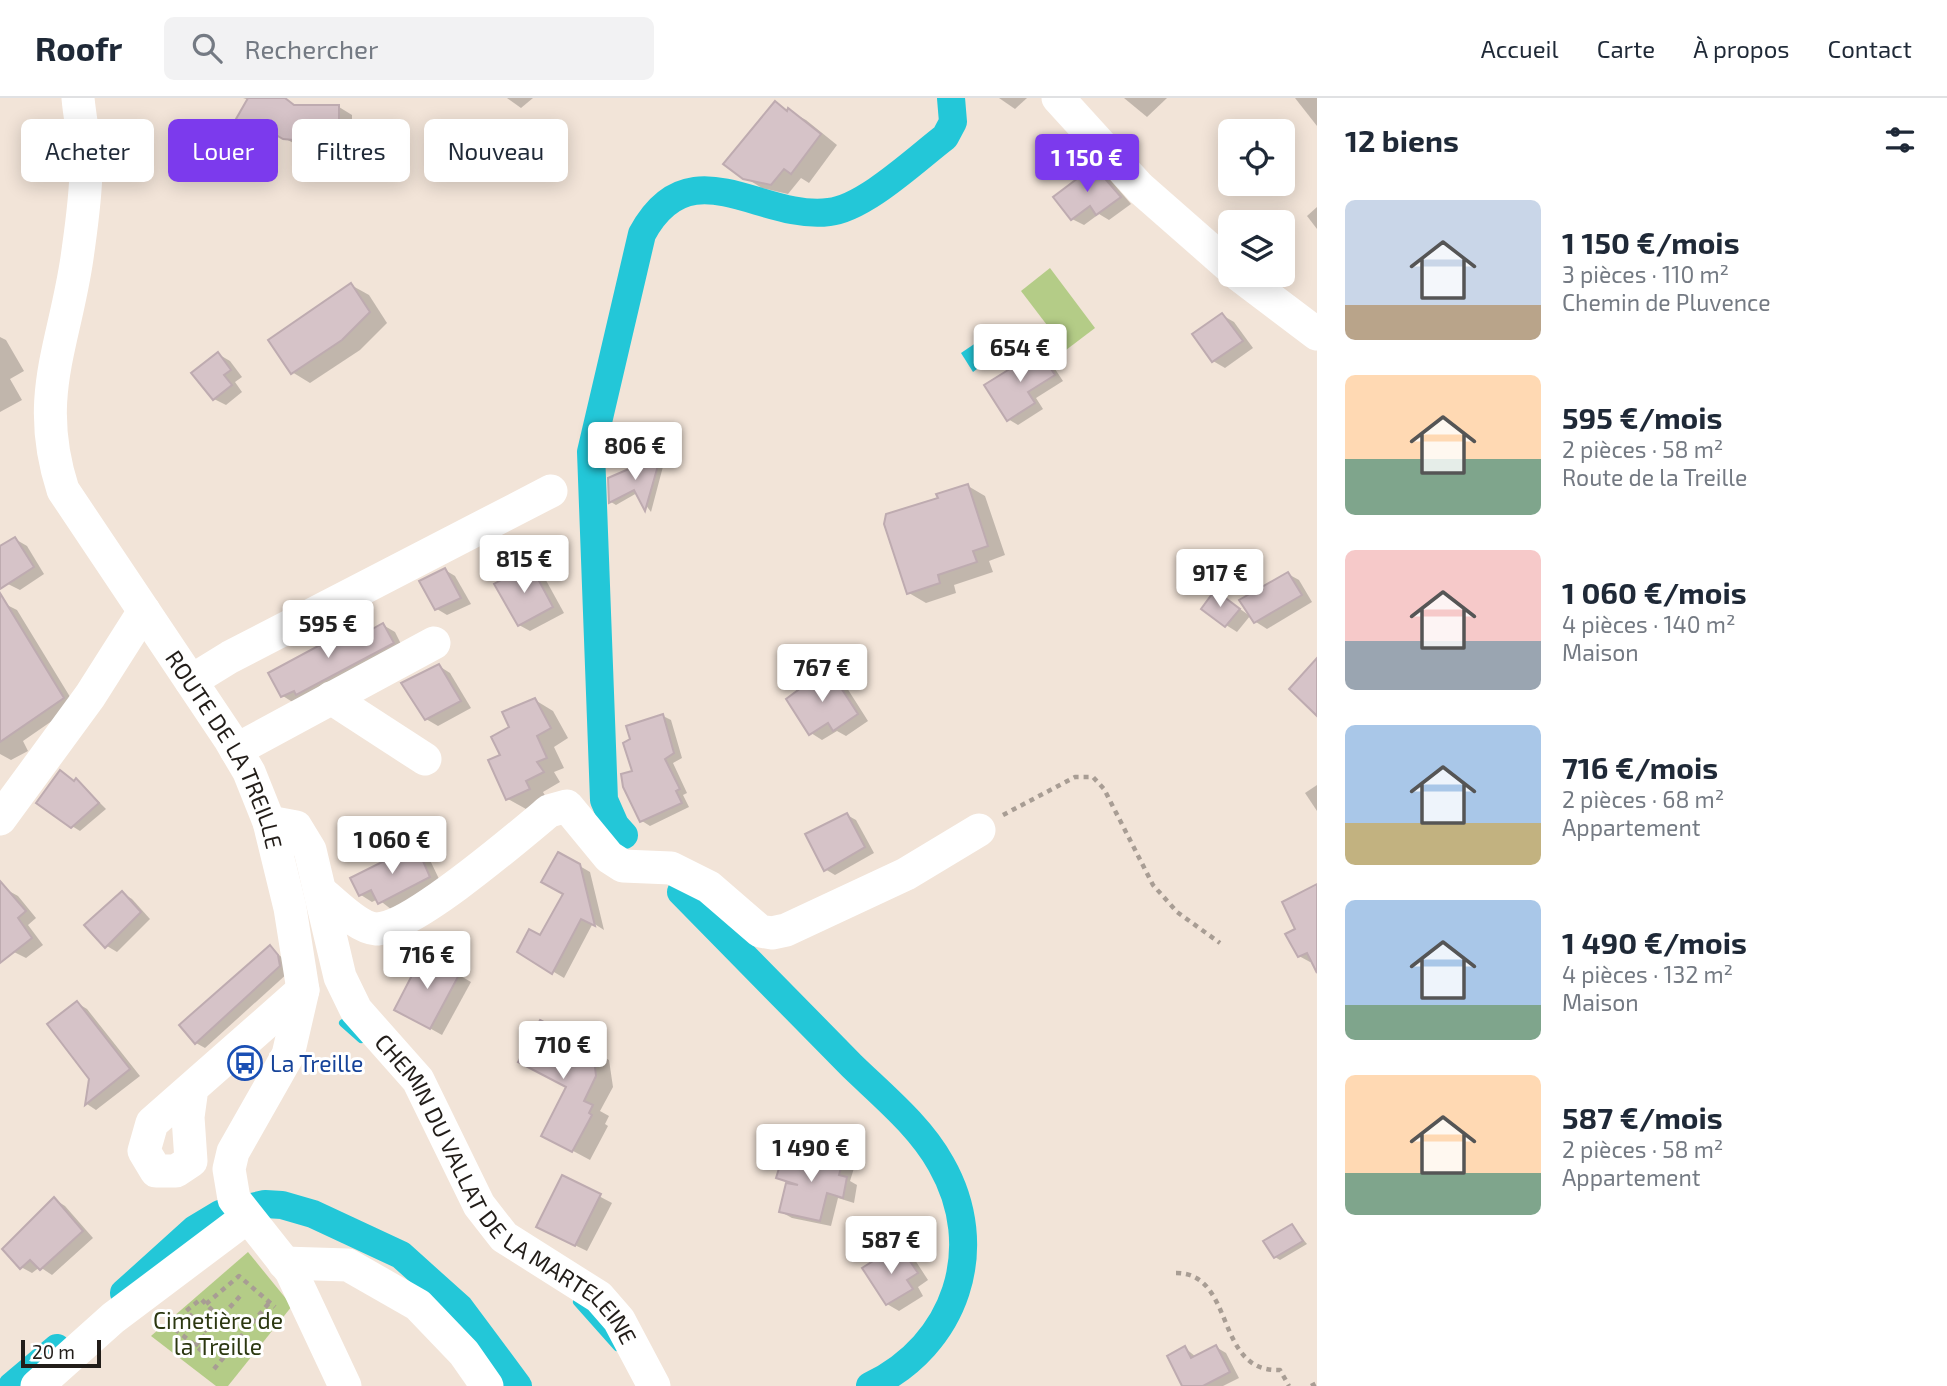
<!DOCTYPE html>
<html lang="fr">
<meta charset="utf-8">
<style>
:root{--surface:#fff;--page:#f2f2f3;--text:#1f2937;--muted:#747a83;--line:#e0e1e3;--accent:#7c3aed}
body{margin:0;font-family:"Exo 2",sans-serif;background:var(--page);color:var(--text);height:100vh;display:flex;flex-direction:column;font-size:26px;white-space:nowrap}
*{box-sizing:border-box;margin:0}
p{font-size:23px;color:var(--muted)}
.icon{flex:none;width:38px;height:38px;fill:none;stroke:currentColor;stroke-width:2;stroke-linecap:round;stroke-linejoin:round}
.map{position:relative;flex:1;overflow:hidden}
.panel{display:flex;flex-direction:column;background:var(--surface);width:630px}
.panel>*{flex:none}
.banner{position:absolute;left:21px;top:21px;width:665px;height:63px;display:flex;gap:14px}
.tools{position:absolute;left:1218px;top:21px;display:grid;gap:14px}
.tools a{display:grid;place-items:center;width:77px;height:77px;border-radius:10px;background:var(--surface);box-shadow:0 4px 18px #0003;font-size:35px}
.scale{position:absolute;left:21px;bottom:18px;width:80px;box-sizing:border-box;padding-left:7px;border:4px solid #221d19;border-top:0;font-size:19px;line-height:24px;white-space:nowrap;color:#221d19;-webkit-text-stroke:5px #fff;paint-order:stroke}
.price{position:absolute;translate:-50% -60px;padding:0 16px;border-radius:7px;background:#fff;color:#222;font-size:23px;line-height:46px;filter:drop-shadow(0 2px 4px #0008)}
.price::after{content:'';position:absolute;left:50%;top:42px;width:21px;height:16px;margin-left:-10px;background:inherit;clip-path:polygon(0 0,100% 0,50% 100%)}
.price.current{background:var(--accent);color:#fff}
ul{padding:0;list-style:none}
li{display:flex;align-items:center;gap:21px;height:175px;padding:0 28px}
li span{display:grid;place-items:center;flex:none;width:196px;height:140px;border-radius:10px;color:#555}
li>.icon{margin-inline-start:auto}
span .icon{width:84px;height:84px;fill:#fffc;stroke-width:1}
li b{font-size:30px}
h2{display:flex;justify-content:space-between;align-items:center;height:84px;padding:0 28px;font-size:30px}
.tag{padding:0 24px;border-radius:10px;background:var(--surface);box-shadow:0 4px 18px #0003;font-size:24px;line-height:63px}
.tag.current{background:var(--accent);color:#fff}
header{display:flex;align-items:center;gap:42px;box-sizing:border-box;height:98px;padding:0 35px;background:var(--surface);border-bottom:2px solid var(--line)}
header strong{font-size:33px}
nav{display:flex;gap:38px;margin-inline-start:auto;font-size:24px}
.search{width:490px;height:63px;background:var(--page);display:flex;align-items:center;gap:18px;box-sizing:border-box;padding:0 24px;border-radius:10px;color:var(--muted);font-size:26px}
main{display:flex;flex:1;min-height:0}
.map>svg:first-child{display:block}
.green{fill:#b4cc87}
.water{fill:#23c7d8}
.shadow{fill:#0003}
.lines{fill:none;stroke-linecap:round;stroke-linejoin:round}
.stream{stroke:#23c7d8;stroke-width:8}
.canal{stroke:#23c7d8;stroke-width:28}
.building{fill:#d6c3c8;stroke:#beabb0;stroke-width:2}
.path{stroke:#a89d94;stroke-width:4.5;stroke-dasharray:5 5;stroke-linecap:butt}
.minor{stroke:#fff;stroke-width:33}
.labels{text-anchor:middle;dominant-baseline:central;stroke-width:6;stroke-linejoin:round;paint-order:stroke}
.street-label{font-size:23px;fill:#221d19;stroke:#fff}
.transit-label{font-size:23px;fill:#164399;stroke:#fff;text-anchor:start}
.park-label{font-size:23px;fill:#2c3811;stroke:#fff}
</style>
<header>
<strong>Roofr</strong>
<div class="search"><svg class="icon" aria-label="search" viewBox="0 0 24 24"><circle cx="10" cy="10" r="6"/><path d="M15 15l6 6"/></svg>Rechercher</div>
<nav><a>Accueil</a><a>Carte</a><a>À propos</a><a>Contact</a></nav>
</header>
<main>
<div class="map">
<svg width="1317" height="1288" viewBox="0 0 1317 1288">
<rect width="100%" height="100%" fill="#f2e4d8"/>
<g class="green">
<polygon points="1050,170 1095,230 1066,252 1021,193"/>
<polygon points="248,1154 292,1208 228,1288 216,1288 151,1238"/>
</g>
<polygon class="water" points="995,232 1006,249 973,274 961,255"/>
<g class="shadow">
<polygon points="243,0 283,0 297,8 339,9 352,17 352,52 298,48 278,36 275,42 238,20 249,2"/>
<polygon points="507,0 533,0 521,10"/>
<polygon points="999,0 1027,0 1015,11"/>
<polygon points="1124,0 1167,0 1147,19"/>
<polygon points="1295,0 1317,0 1317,28"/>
<polygon points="775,6 806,22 837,47 809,85 801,80 788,96 762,90 744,79"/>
<polygon points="1094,70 1106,77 1131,106 1109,122 1099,116 1084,127 1072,121"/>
<polygon points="1317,109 1317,131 1307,118"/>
<polygon points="351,187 369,197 387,225 360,252 310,285 292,274"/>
<polygon points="1222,217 1234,224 1253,250 1225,270 1213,263"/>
<polygon points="0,239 6,242 24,273 10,281 22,302 0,314"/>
<polygon points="1036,250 1045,256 1063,283 1036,300 1043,311 1018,327 1008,321 1023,264"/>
<polygon points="218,256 230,263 242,279 235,284 242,294 226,307 214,301"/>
<polygon points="661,358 665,361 651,414 637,395 616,407 611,404 610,382"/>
<polygon points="968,388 985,398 1005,457 989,463 993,474 954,487 956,495 926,505 909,495"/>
<polygon points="15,441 27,448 44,476 20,492 8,486 0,472 0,450"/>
<polygon points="530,468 542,475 564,515 530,533 519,527"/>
<polygon points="445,472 455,478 471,506 447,517 437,511"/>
<polygon points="1288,476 1299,482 1312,504 1267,531 1256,524 1242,503"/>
<polygon points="1226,501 1250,518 1237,534 1226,527"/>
<polygon points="5,506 17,512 75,607 23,643 28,653 11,662 0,656 0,509"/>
<polygon points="383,527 395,534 404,552 294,605 283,598 344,536 355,543"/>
<polygon points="439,568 450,575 471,610 438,628 426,621"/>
<polygon points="828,572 840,579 868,623 846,638 837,633 822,642 811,635"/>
<polygon points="535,602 553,613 568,640 554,649 564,670 554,674 560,684 543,694 547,701 526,711 508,701 503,657"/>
<polygon points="663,618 671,622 682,660 673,665 687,695 683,697 689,709 650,728 642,723 632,642"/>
<polygon points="77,682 106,711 80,733 72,728"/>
<polygon points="1317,687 1317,713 1305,695"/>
<polygon points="847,717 856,722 874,755 835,777 825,771"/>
<polygon points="416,749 427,756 441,785 392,812 378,801 372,804 361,797"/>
<polygon points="559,756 590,774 604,832 593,825 564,880 519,853 540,839 565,796"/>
<polygon points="0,788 18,798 36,820 28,827 43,847 26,860 14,854 0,828"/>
<polygon points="1312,791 1317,794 1317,861 1310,864 1299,858 1297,832"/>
<polygon points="122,795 132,801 150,821 117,854 107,848"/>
<polygon points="270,849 287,864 289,874 205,950 196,945"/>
<polygon points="459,877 471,884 442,937 408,918"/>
<polygon points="77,905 87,911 140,978 96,1012 87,1006 91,980"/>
<polygon points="592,952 609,962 613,989 600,1013 609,1018 605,1026 608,1028 590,1062 560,1046 568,989"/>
<polygon points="807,1053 844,1060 855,1067 850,1083 857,1087 854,1105 838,1100 831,1128 792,1120 781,1114 788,1085 778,1080 803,1071"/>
<polygon points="563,1079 612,1105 587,1153 550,1135"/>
<polygon points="54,1101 65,1108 93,1140 52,1177 40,1169 32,1175 21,1169"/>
<polygon points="1292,1128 1307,1146 1280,1162 1275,1159"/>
<polygon points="889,1155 897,1160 903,1155 915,1162 928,1182 918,1189 923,1198 899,1213 887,1206"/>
<polygon points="1216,1249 1226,1255 1239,1280 1223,1288 1184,1288 1185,1250 1196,1259"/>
</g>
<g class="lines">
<g class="stream">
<polyline points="343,925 361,941"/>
<polyline points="577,1204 617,1249"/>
</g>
<g class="canal">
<path d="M624,737L615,727L604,702L591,354L642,136C690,47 760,123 829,114C865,110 916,61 945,39L953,24L951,0"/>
<path d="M681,794C738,852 795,910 852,968C883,998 920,1028 941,1066C989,1150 956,1247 870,1288"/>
<polyline points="124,1195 195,1131 220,1116 265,1106 282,1107 313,1116 401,1157 460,1210 518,1288"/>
<polyline points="12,1288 57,1250"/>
</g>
</g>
<g class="building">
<polygon points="248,0 285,0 294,7 339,7 339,46 283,41 264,30 261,36 236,21"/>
<polygon points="775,3 787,13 788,10 821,36 791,76 784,71 771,87 743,81 723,66"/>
<polygon points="1094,68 1121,99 1096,117 1090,108 1071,122 1053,99"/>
<polygon points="351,185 370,214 342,242 291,276 268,242"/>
<polygon points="1222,215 1243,243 1212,264 1192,236"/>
<polygon points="1036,248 1055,277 1028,294 1035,305 1007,323 984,287 1021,264 1018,259"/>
<polygon points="218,254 231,272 224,277 232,287 213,302 191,275"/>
<polygon points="661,357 645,413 634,392 609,405 608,380"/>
<polygon points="968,386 988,448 973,453 977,464 938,477 940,485 907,496 884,426 886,416 938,400 936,396"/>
<polygon points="15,439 34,469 0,491 0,448"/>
<polygon points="530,466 553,509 518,528 494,486"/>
<polygon points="445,470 461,500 435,512 419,483"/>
<polygon points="1288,474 1302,497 1254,525 1239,502"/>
<polygon points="1215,492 1240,511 1225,529 1201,511"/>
<polygon points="0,495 64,600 0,644"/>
<polygon points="383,525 394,545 296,597 294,593 281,599 268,575 344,534 349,544"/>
<polygon points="1317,560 1317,618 1289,591"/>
<polygon points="439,566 461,603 425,622 401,585"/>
<polygon points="828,570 858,616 833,633 828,625 809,637 786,601"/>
<polygon points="535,600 551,630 537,638 547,660 537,664 544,674 526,683 530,691 506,702 488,662 500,657 491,639 509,629 502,614"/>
<polygon points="663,616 674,655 665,661 680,691 676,693 682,705 640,724 623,689 621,676 632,673 623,645 630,641 626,628"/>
<polygon points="60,672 74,683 76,680 99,705 71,730 36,705"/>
<polygon points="847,715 865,749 824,773 805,736"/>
<polygon points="416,747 430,779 378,806 371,792 359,798 350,780"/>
<polygon points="558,754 580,766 595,828 581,821 552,876 517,854 529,831 540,837 563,796 541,784"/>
<polygon points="0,783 26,813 18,820 32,840 0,865"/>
<polygon points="1317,786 1317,875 1307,855 1298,859 1285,836 1295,831 1282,804"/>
<polygon points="122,793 141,814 105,850 84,827"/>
<polygon points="270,847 278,857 280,868 195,946 179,927"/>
<polygon points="423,856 460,875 430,931 394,912"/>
<polygon points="77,903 130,971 85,1007 89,981 47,926"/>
<polygon points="540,922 593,951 596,978 584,1003 593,1007 589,1015 592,1017 572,1054 541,1038 566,989 518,964"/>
<polygon points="806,1051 844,1059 839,1077 847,1079 843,1100 827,1095 820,1123 779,1114 786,1085 798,1087 776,1080 781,1064 802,1069"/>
<polygon points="562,1077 601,1096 575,1148 536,1129"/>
<polygon points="54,1099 83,1133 40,1172 30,1162 20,1171 2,1151"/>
<polygon points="1292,1126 1303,1143 1274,1160 1263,1143"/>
<polygon points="889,1153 893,1160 903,1153 918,1175 907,1182 913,1191 886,1207 862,1170"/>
<polygon points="1216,1247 1230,1274 1203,1288 1182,1288 1167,1258 1185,1248 1191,1260"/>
</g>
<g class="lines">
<g class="path">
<polyline points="1003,717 1075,679 1093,679 1104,691 1153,787 1177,814 1220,845"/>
<path d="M1176,1175C1236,1175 1214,1275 1280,1272L1289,1288"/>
<polyline points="206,1206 239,1178 275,1209"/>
<polyline points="175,1231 203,1254"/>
<polyline points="203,1239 226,1258"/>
<polyline points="195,1248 208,1234 186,1213 201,1201 220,1220 241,1197"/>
<polyline points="214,1271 269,1205"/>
<polyline points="1311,1288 1317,1285"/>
</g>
<g class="minor">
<path id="s1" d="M78,0C80,23 86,47 86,69C86,99 81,131 77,160C64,249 33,299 63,392L229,640L249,674L269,724L290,810L303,892L288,957L233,1054L229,1071L234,1101L291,1173L345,1288"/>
<polyline points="1058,0 1140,90 1230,169"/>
<polyline points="1239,177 1317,236"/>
<polyline points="191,583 230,559 551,393"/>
<polyline points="331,600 425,661"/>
<polyline points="236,652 434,545"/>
<polyline points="0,721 90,598 144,513"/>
<path id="s2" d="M269,724L296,729L310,752L340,879L356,912L418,982L479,1107L504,1139L599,1199L619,1222L654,1288"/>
<path d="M322,795C336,806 358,830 376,831C411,831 519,738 549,713L567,708L609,759L623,768L671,770L709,789L760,833L772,835L786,832L906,776L979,732"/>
<polyline points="192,990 188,1019 191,1063 176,1073 156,1073 144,1053 152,1025 303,892"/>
<polyline points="284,1165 348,1167 418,1207 464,1255 487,1288"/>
<polyline points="37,1288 113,1220 246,1120"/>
</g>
</g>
<defs>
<g id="bus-ring" transform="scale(1.75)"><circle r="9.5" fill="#fff" stroke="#1a4fb4" stroke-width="1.5"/><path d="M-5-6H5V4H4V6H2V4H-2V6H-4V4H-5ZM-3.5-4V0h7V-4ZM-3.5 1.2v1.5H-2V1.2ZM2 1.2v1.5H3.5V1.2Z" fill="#1a4fb4"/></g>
</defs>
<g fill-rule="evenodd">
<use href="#bus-ring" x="245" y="965"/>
</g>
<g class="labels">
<g class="street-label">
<text stroke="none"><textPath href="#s1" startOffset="704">ROUTE DE LA TREILLE</textPath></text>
<text stroke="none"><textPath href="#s2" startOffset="460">CHEMIN DU VALLAT DE LA MARTELEINE</textPath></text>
</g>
<g class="transit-label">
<text x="270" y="965">La Treille</text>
</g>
<g class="park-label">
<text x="218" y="1222">Cimetière de<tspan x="218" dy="26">la Treille</tspan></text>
</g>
</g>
</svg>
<div class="tools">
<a><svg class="icon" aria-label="locate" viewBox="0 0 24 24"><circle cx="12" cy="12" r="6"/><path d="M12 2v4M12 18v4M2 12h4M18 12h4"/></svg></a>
<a><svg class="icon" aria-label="layers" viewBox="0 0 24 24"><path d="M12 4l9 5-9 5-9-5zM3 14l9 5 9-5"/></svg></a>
</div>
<div class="scale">20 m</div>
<b class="price current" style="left:1087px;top:96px">1 150 €</b>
<b class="price" style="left:1020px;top:286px">654 €</b>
<b class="price" style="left:635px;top:384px">806 €</b>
<b class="price" style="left:524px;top:497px">815 €</b>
<b class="price" style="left:1220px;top:511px">917 €</b>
<b class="price" style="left:328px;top:562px">595 €</b>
<b class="price" style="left:822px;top:606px">767 €</b>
<b class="price" style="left:392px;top:778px">1 060 €</b>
<b class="price" style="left:427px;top:893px">716 €</b>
<b class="price" style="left:563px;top:983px">710 €</b>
<b class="price" style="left:811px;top:1086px">1 490 €</b>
<b class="price" style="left:891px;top:1178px">587 €</b>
<div class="banner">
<a class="tag">Acheter</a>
<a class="tag current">Louer</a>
<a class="tag">Filtres</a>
<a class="tag">Nouveau</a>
</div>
</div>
<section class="panel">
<h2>12 biens<svg class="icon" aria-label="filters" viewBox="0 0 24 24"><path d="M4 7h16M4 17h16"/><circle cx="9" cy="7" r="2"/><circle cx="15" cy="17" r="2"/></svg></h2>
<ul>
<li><span style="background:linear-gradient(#c9d6e8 75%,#b9a48a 0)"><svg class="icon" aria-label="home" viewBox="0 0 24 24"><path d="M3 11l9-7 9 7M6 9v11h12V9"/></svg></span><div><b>1 150 €/mois</b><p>3 pièces · 110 m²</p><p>Chemin de Pluvence</p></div></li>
<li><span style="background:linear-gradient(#ffd9b3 60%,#7fa58c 0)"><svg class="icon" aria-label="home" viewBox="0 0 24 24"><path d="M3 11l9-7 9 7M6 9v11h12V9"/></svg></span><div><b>595 €/mois</b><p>2 pièces · 58 m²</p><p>Route de la Treille</p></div></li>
<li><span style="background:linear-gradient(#f6c9c9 65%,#9aa5b1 0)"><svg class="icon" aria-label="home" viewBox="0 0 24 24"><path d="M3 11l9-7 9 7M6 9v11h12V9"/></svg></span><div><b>1 060 €/mois</b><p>4 pièces · 140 m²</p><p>Maison</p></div></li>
<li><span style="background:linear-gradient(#a9c7e8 70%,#c2b280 0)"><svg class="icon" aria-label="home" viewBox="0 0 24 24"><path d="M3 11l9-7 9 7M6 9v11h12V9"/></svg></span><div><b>716 €/mois</b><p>2 pièces · 68 m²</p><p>Appartement</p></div></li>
<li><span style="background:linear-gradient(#a9c7e8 75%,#7fa58c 0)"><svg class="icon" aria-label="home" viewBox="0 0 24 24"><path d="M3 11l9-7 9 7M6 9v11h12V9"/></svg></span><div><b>1 490 €/mois</b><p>4 pièces · 132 m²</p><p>Maison</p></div></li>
<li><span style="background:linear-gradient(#ffd9b3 70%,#7fa58c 0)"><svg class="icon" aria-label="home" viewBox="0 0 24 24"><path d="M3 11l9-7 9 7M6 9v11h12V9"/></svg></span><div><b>587 €/mois</b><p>2 pièces · 58 m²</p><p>Appartement</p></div></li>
</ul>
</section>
</main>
